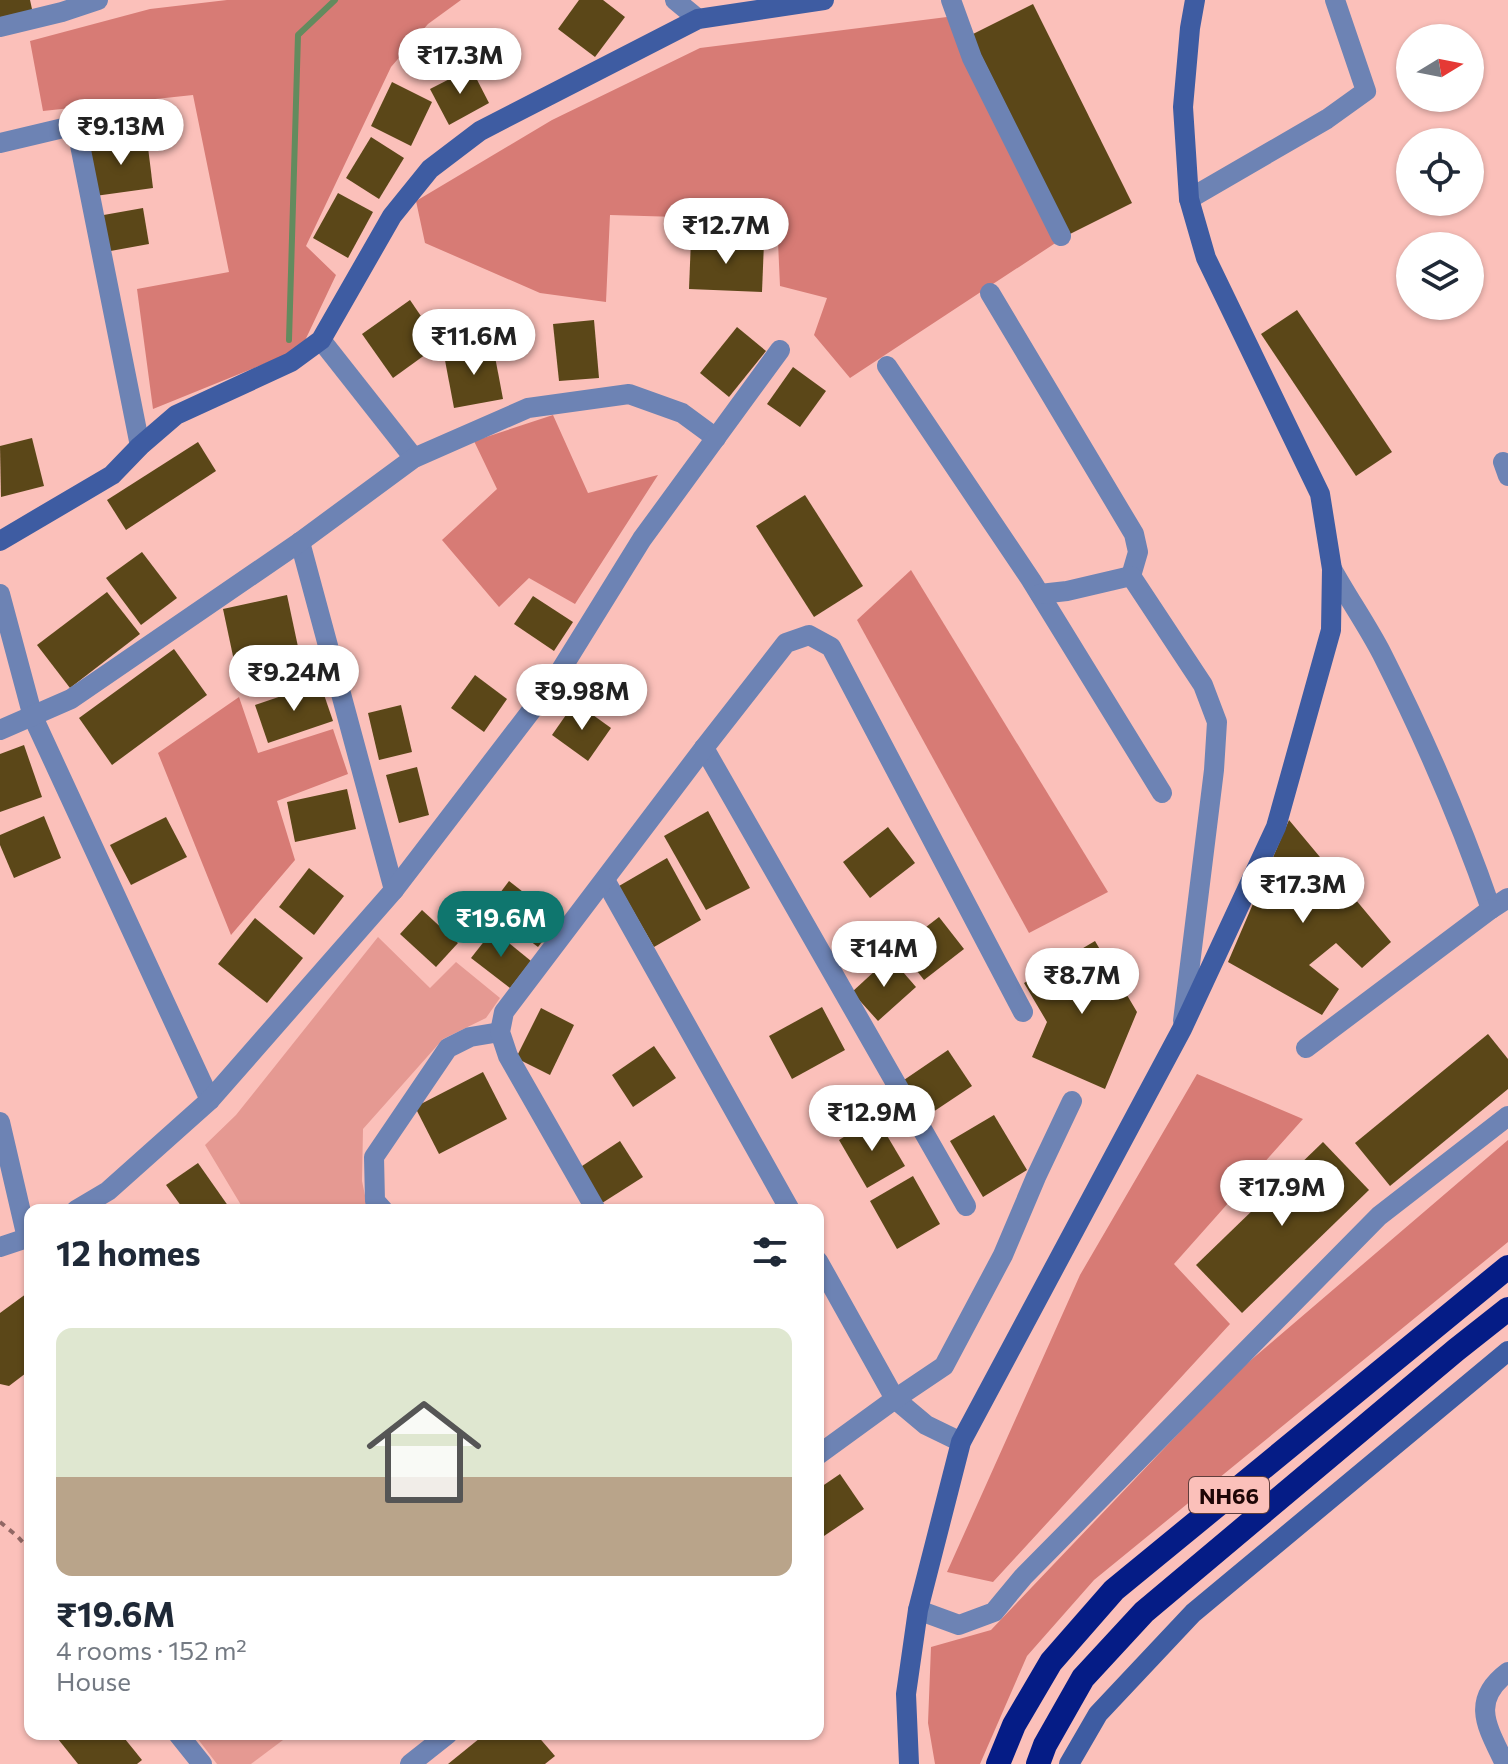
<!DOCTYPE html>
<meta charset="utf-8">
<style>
:root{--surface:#fff;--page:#f6f6f7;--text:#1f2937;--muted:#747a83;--accent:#0f766e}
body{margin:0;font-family:Commissioner,sans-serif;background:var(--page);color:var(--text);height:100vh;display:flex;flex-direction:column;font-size:30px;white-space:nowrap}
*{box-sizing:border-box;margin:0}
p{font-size:26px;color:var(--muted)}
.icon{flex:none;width:44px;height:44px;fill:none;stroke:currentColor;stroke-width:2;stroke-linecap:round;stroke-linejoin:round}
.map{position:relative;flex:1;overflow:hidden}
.details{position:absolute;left:24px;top:1204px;width:800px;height:536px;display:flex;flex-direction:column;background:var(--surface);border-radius:16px;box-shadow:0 2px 6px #0004}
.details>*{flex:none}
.needle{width:52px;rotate:80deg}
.fabs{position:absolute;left:1396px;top:24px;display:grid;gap:16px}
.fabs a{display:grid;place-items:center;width:88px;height:88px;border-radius:50%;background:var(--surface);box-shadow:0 2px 6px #0004;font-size:40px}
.price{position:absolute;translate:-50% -68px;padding:0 18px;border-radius:28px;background:#fff;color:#222;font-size:26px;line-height:52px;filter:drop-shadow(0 2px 4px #0008)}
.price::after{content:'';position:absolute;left:50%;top:48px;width:24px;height:18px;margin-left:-12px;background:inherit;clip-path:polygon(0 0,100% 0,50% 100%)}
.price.on{background:var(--accent);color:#fff}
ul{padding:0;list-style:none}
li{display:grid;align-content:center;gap:16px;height:424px;padding:0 32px}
li span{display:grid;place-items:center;height:248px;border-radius:16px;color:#555}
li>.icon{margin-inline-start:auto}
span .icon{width:144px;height:144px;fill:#fffc;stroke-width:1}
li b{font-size:34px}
h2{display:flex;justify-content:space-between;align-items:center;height:96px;padding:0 32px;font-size:34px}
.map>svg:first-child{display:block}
.green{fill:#e59992}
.forest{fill:#d77b75}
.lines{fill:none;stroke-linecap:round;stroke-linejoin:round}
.stream{stroke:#638b5e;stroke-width:6}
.building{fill:#5b4718}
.path{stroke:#916764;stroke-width:4;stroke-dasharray:6 6;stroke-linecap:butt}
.street{stroke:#6d83b4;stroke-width:20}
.secondary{stroke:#3e5ca2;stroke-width:20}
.highway{stroke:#051c86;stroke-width:24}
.labels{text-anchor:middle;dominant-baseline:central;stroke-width:8;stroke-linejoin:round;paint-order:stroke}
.shield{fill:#fbc0ba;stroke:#603e3c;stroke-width:2}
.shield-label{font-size:22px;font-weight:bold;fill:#1e0606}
</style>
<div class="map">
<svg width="1508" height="1764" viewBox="0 0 1508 1764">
<rect width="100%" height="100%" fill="#fbc0ba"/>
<g class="green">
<polygon points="378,937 430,988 456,962 500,998 486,1018 443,1039 363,1129 362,1181 368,1210 244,1210 205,1145 236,1115"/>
<polygon points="194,1734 291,1734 251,1764 217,1764"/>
</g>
<g class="forest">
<polygon points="227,0 461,0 428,24 391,67 306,246 336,275 301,349 153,409 137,289 229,272 193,95 43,111 30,41 150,9"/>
<polygon points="947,17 1057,242 850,378 814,335 827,298 780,286 777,220 610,215 606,302 540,293 425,243 416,201 552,120 700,48"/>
<polygon points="553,415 588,493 658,475 575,604 529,578 499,607 442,540 497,489 474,441"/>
<polygon points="911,570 1108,892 1029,933 857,620"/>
<polygon points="239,697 258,753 333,729 348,774 277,801 295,860 231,935 158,753"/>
<polygon points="1197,1074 1303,1119 1174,1264 1230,1324 993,1582 947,1572 1080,1275"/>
<polygon points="1508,1140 1508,1242 1094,1580 1027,1656 980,1764 935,1764 928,1723 931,1647 991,1630 1237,1372"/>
</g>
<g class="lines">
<polyline class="stream" points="289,340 298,35 335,0"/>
</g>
<g class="building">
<polygon points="0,0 30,0 34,18 0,24"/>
<polygon points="579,0 603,0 625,17 595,57 558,29"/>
<polygon points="1033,4 1132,203 1070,234 971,35"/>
<polygon points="471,68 489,103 449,125 430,89"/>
<polygon points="392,82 432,102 411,146 371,126"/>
<polygon points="371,137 404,158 379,199 346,178"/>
<polygon points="147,139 153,188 95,196 88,147"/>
<polygon points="338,193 373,212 348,258 313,238"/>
<polygon points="143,208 149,244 105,252 98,216"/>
<polygon points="691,239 764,242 762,292 689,289"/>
<polygon points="410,300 440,344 393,378 362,334"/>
<polygon points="1297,310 1392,452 1356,476 1261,334"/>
<polygon points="594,320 599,378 559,381 553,324"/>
<polygon points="737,327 766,351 729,397 700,373"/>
<polygon points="493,346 503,399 454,408 444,355"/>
<polygon points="793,367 826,391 800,427 767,404"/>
<polygon points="32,438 44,486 1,497 0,446"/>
<polygon points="198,442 216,471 126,530 107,500"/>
<polygon points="805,495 863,586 814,617 756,526"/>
<polygon points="142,552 177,598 141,625 106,578"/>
<polygon points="107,592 140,634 70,688 37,645"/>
<polygon points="287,595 304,675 240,689 223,609"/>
<polygon points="533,596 573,622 554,651 514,624"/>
<polygon points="174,649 207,695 112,765 79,718"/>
<polygon points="475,675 507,699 484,732 451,708"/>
<polygon points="320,683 333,721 268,743 255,705"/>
<polygon points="575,702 611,728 588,761 552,735"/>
<polygon points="401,705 412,752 379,760 368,713"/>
<polygon points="24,745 42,797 0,812 0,754"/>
<polygon points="417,767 429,815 399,823 386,775"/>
<polygon points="347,789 356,829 295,842 287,802"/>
<polygon points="708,811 750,888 706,910 664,836"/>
<polygon points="44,816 61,858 14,878 0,845 0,835"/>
<polygon points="166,817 187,857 131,885 110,845"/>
<polygon points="1289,820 1391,942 1362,968 1336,943 1309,965 1339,989 1322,1015 1228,962"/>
<polygon points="888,827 915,863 870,898 843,862"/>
<polygon points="667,858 701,920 654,947 619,886"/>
<polygon points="309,868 344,896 314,935 279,907"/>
<polygon points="509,881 559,920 538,947 488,909"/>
<polygon points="422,910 458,943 436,967 400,934"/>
<polygon points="939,917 964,949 924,980 899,948"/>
<polygon points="255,918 303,958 267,1003 218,964"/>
<polygon points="493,930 531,961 510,988 471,958"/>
<polygon points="1095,941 1137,1012 1105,1089 1032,1057 1047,1022 1024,983"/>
<polygon points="890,957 916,987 878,1021 852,992"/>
<polygon points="822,1007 845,1050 792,1079 769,1036"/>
<polygon points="541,1008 574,1025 550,1075 516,1058"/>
<polygon points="1488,1034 1508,1059 1508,1089 1390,1186 1355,1143"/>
<polygon points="654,1046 676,1078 633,1107 612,1075"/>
<polygon points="948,1050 972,1086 924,1118 901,1082"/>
<polygon points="483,1072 507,1119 439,1154 415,1107"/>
<polygon points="994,1115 1027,1170 983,1197 950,1141"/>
<polygon points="876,1117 905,1166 867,1188 839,1140"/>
<polygon points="620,1141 643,1177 599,1205 576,1170"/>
<polygon points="1323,1142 1369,1190 1242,1313 1196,1265"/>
<polygon points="198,1163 231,1210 184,1210 166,1185"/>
<polygon points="913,1176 940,1224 897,1249 870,1201"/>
<polygon points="30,1291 30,1370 9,1386 0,1384 0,1313"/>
<polygon points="840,1474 864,1509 824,1536 818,1527 818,1489"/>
<polygon points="54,1734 121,1734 142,1760 137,1764 78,1764"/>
<polygon points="485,1734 536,1734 555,1756 545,1764 448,1764"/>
</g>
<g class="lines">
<polyline class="path" points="0,1522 17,1536 30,1550"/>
<g class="street">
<polyline points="675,0 698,19"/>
<polyline points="951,0 972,58 1061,236"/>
<polyline points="0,27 62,12 98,0"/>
<polyline points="0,143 76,125 140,446"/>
<polyline points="1189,199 1327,119 1366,91 1335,0"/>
<polyline points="990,293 1134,534 1138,552 1131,576"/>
<polyline points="321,340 414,458"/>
<polyline points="887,366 1031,580 1162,793"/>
<polyline points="1503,462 1508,476"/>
<polyline points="300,542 394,890"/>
<path d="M1332,569C1348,598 1367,625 1382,654C1424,737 1461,822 1491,909L1508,898"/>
<polyline points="0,594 33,717 210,1100"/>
<polyline points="1040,594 1067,591 1131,576 1203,685 1217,722 1214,770 1183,1021"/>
<polyline points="0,730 71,699 300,542 414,458 528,408 629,394 682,413 716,438"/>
<polyline points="704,748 966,1206"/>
<polyline points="605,880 790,1210"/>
<polyline points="1306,1048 1491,909"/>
<polyline points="0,1122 27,1238"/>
<polyline points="76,1210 108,1191 210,1100 394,890 554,681 642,539 780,350"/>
<polyline points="383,1210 375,1201 374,1157 448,1048 470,1037 500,1032"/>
<polyline points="596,1210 508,1056 500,1032 504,1012 704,748 786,643 809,635 831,647 1023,1012"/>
<polyline points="0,1247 30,1237"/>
<polyline points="818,1261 895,1399 926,1425 961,1442"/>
<polyline points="818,1455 895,1399 944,1366 1003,1255 1036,1177 1072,1101"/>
<polyline points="918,1610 959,1625 994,1612 1023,1577 1379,1216 1508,1116"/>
<polyline points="178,1734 202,1764"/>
<polyline points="410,1764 448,1734"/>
<path d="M1505,1764C1488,1728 1469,1701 1508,1672"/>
</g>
<g class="secondary">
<polyline points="0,541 112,475 140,446 176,415 291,362 321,340 392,216 430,169 480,131 698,19 824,0"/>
<polyline points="909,1764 906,1694 918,1610 961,1442 1182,1029 1276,827 1331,630 1332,569 1320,494 1206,258 1189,199 1183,107 1190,28 1195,0"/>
<polyline points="1069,1764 1098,1714 1193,1613 1508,1351"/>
</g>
<g class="highway">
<polyline points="998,1764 1014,1725 1051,1662 1114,1590 1508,1267"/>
<polyline points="1038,1764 1045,1745 1083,1678 1144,1612 1456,1350 1508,1309"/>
</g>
</g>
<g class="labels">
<rect class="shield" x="1189" y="1477" width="80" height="36" rx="6"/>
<g class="shield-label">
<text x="1229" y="1495">NH66</text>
</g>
</g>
</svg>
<div class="fabs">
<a><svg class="needle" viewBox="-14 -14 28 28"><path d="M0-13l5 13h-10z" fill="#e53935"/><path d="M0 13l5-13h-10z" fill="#747a83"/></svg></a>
<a><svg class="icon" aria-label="locate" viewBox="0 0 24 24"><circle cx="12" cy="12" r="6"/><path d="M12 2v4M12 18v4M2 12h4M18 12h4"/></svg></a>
<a><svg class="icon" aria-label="layers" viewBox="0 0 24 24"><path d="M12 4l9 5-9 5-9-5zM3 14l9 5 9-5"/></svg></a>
</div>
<b class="price" style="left:460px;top:96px">₹17.3M</b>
<b class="price" style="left:121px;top:167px">₹9.13M</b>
<b class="price" style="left:726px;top:266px">₹12.7M</b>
<b class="price" style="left:474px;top:377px">₹11.6M</b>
<b class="price" style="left:294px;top:713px">₹9.24M</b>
<b class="price" style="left:582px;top:732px">₹9.98M</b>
<b class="price" style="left:1303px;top:925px">₹17.3M</b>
<b class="price on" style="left:501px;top:959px">₹19.6M</b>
<b class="price" style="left:884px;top:989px">₹14M</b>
<b class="price" style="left:1082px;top:1016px">₹8.7M</b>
<b class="price" style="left:872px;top:1153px">₹12.9M</b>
<b class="price" style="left:1282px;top:1228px">₹17.9M</b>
<section class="details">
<h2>12 homes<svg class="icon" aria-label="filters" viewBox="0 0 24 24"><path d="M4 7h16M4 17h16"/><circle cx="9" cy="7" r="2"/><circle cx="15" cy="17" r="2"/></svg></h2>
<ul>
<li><span style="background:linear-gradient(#dfe7d0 60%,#b9a48a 0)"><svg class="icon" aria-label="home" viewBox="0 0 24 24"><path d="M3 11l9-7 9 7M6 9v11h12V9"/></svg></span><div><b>₹19.6M</b><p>4 rooms · 152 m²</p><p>House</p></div></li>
</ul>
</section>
</div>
